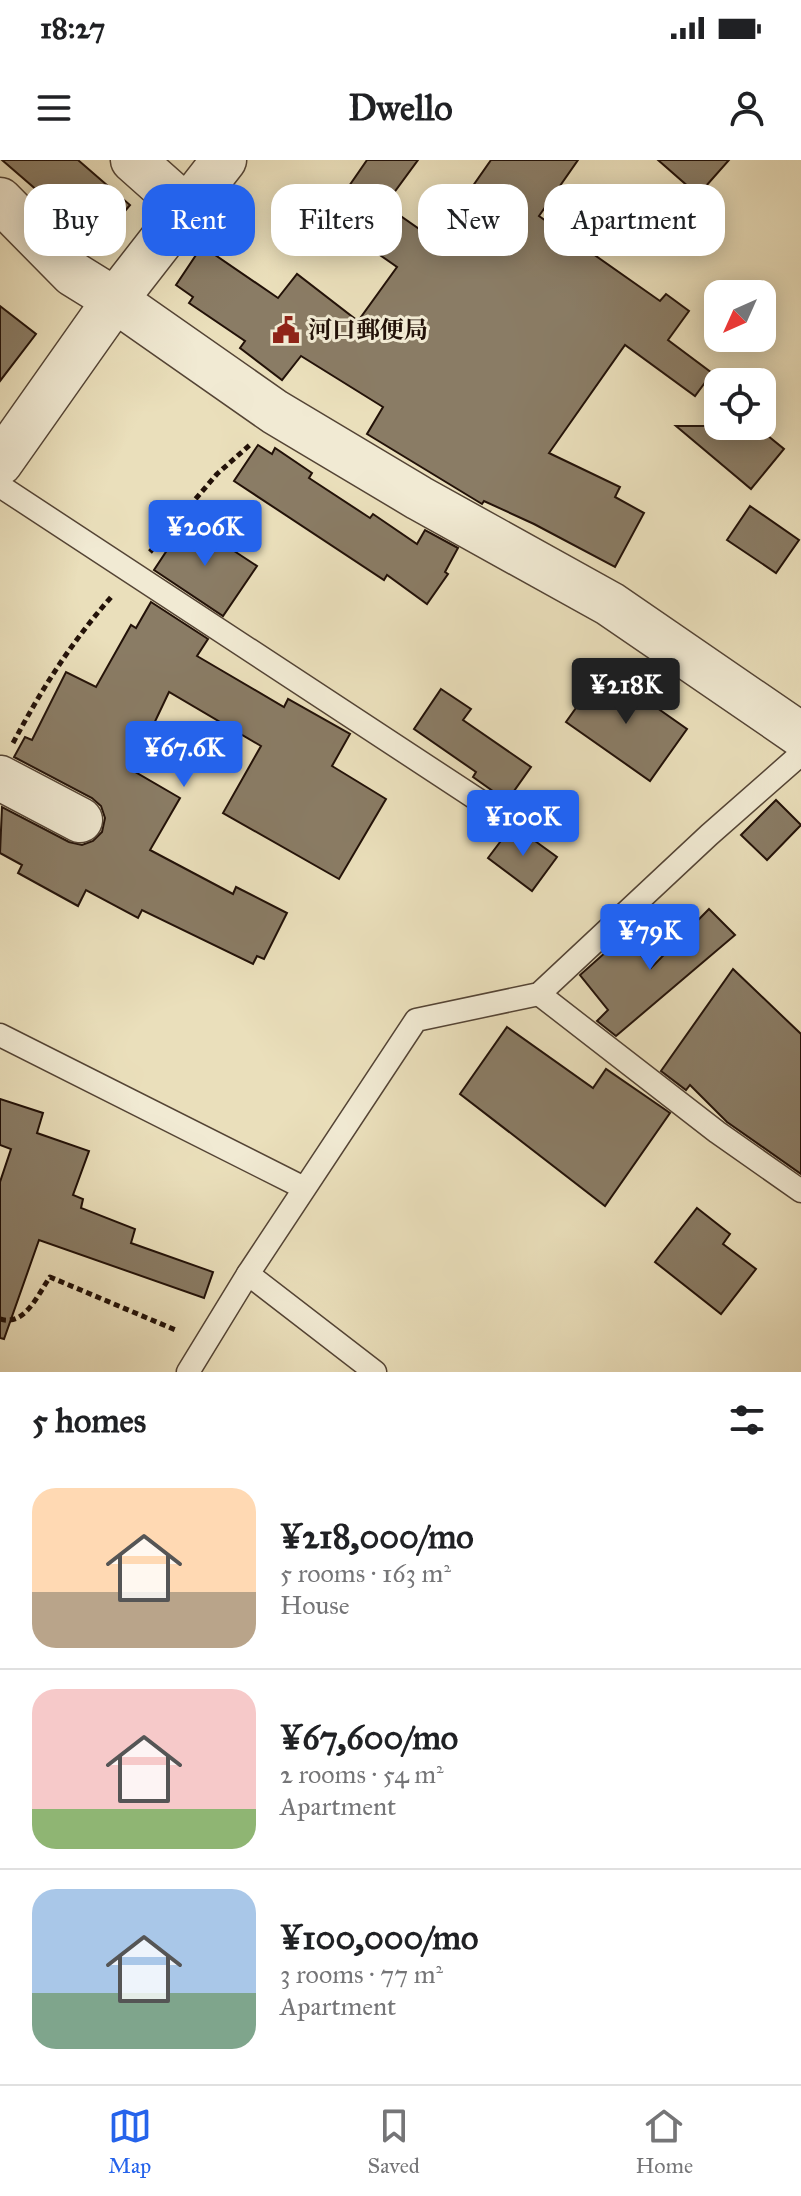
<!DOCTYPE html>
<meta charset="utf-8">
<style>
:root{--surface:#fff;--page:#f6f6f6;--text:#202124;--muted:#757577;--line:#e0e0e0;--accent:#2563eb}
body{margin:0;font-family:"IM FELL Great Primer","Noto Serif JP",serif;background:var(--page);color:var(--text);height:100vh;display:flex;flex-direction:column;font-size:30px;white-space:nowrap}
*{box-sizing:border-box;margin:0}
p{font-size:26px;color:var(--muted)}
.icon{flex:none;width:44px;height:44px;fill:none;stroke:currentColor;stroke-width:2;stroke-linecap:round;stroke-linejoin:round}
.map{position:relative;height:1212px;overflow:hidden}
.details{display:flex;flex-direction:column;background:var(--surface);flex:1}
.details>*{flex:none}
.top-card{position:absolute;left:24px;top:24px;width:754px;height:72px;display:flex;gap:16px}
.needle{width:52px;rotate:225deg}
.fabs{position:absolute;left:704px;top:120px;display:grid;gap:16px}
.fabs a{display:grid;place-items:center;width:72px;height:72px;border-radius:16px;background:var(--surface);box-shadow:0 4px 20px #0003;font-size:40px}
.price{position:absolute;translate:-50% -68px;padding:0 18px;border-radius:8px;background:var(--accent);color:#fff;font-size:26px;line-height:52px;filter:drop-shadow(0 2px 4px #0008)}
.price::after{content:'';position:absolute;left:50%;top:48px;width:24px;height:18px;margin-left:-12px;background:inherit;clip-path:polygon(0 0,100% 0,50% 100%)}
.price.current{background:#222;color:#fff}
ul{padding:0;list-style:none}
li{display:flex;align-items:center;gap:24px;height:200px;padding:0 32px}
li+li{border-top:2px solid var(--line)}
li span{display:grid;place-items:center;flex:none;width:224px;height:160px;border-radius:24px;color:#555}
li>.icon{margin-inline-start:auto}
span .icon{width:96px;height:96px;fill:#fffc;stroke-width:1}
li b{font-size:34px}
h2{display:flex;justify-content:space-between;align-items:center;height:96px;padding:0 32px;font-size:34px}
.pill{padding:0 28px;border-radius:24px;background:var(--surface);box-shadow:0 4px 20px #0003;font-size:28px;line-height:72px}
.pill.current{background:var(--accent);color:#fff}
.status{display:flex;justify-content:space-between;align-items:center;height:56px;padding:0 40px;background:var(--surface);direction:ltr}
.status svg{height:22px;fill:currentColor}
header{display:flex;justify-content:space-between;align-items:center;height:104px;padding:0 32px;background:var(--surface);font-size:36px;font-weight:700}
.menu{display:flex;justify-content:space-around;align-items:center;height:112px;border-top:2px solid var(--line);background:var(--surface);font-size:22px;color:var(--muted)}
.menu a{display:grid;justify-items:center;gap:4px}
.menu .current{color:var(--accent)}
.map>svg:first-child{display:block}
.building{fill:#8a7c65;stroke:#221108;stroke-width:2}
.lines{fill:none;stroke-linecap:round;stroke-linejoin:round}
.service-casing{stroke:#544435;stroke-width:25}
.minor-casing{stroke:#544435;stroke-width:47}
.tertiary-casing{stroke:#544435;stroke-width:47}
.path{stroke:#221108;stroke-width:5;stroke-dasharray:6 4;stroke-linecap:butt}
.service{stroke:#f1ead3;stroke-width:22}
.minor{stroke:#f1ead3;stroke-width:44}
.tertiary{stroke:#f1ead3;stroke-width:44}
.labels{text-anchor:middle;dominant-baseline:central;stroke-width:6;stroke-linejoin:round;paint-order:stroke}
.poi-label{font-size:24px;font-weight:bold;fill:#221108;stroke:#f1ead3;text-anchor:start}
</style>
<div class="status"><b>18:27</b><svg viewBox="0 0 49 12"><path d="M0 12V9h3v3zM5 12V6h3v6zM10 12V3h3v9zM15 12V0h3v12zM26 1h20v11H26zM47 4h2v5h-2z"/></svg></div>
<header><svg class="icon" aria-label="menu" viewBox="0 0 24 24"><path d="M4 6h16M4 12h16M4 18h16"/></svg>Dwello<svg class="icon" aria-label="person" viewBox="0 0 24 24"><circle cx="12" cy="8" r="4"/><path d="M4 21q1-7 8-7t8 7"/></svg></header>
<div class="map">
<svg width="801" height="1212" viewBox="0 0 801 1212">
<rect width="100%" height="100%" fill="#eadfbb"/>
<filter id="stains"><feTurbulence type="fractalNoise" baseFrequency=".0025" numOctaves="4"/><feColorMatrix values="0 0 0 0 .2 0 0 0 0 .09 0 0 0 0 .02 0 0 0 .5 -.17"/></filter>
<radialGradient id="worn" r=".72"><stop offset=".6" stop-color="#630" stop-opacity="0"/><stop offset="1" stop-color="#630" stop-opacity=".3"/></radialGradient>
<g class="building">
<polygon points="2,0 78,0 130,45 98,83"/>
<polygon points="367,0 418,0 385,45 435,80 491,0 578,0 539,56 660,141 666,134 689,151 668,180 712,213 695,236 625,185 549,293 620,327 615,337 644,353 615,407 534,364 484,341 482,344 367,274 383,247 301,196 282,220 240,188 245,181 189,143 193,137 176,125 202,86 278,138 297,114 358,161 397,107 327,58"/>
<polygon points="658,0 729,0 698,35"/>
<polygon points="0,146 36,174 0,221"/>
<polygon points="676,266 756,266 784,289 751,329"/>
<polygon points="258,285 272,294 275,288 312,313 309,318 370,358 373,354 417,384 425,370 458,388 445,412 448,414 427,444 387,415 384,420 234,321"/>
<polygon points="750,346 799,380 776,413 727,380"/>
<polygon points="187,360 257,406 223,456 154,410"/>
<polygon points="151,442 208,479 197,496 284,547 288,539 350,574 332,606 386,639 339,719 223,653 261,586 169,532 132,610 180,638 150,690 233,734 236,727 287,753 264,799 257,796 253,804 142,750 138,758 86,730 78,746 18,713 22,705 0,693 2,647 69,682 82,685 93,681 102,672 105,658 101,646 92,638 14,597 25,577 32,580 66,512 96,527 131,465 136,468"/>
<polygon points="603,510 687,569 650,621 566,562"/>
<polygon points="441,529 471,549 463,560 531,607 507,641 473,617 476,612 414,569"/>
<polygon points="776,640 801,665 767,700 741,675"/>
<polygon points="513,665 557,697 532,731 488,698"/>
<polygon points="709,749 735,775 616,876 597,861 608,850 580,815 625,775 651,808"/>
<polygon points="733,809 801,874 801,1014 727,962 690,925 686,930 661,911"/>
<polygon points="507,867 593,928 606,909 670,953 605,1046 460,934"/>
<polygon points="0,939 43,953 37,973 89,991 73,1035 83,1039 81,1048 135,1069 131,1083 213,1112 204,1138 39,1080 4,1179 0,1178 0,1022 11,989 0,985"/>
<polygon points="697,1048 730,1074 723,1084 756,1109 721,1154 655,1102"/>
</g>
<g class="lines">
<g class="service-casing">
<g id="service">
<polyline points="0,326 498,653"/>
<polyline points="539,834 717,972 801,1031"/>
<polyline points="0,875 304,1028"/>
<polyline points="248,1114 375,1212"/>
<polyline points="188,1212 248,1114 416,860 539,834 709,675 801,594"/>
</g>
</g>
<g class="minor-casing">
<g id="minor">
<polyline points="133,0 188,49"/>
<polyline points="0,40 73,114 115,140"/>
<polyline points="0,618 80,660"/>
</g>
</g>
<g class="tertiary-casing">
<g id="tertiary">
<polyline points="115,140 275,252 419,338 610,444 801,575"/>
<polyline points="0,303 115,140 224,0"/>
</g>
</g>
<g class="path">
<polyline points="150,392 217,314 252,283"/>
<path d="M13,583C43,527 70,484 112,436"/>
<path d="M0,1159C25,1167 38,1134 50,1117L178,1171"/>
</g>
<use href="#service" class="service"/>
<use href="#minor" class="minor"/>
<use href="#tertiary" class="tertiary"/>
</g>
<defs>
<g id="civic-bare" transform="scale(2.16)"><path d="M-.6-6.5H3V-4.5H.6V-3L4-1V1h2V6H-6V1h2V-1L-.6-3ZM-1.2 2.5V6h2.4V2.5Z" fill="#8f2418" stroke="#f1ead3" stroke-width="2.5" paint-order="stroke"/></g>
</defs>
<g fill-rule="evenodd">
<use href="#civic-bare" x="286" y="170"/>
</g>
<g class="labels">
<g class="poi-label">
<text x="308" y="170">河口郵便局</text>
</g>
</g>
<rect width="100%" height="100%" filter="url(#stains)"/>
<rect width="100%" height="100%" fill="url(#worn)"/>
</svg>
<div class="fabs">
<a><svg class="needle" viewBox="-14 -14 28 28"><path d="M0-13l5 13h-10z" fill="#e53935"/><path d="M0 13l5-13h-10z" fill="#757577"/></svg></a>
<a><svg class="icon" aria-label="locate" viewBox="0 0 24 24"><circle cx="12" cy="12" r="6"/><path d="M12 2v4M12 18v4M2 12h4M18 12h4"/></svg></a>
</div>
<b class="price" style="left:205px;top:408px">¥206K</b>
<b class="price current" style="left:626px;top:566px">¥218K</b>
<b class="price" style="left:184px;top:629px">¥67.6K</b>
<b class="price" style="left:523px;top:698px">¥100K</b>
<b class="price" style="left:650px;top:812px">¥79K</b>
<div class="top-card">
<a class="pill">Buy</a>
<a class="pill current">Rent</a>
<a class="pill">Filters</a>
<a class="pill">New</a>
<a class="pill">Apartment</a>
</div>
</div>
<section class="details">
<h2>5 homes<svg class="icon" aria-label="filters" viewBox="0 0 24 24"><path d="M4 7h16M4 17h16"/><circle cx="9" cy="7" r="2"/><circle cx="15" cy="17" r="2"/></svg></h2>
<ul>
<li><span style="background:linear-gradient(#ffd9b3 65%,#b9a48a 0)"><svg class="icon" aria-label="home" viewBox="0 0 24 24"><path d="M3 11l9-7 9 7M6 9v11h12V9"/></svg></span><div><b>¥218,000/mo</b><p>5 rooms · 163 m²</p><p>House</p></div></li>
<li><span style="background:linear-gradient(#f6c9c9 75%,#8fb573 0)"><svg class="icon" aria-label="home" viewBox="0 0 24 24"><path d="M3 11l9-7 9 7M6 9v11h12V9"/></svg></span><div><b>¥67,600/mo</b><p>2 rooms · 54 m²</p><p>Apartment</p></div></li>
<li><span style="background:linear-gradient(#a9c7e8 65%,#7fa58c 0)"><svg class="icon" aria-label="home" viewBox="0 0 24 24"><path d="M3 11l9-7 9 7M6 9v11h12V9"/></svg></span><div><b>¥100,000/mo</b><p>3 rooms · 77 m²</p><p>Apartment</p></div></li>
</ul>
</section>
<nav class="menu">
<a class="current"><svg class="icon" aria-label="map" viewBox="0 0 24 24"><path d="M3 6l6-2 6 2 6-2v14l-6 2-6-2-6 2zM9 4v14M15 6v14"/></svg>Map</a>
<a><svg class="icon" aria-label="saved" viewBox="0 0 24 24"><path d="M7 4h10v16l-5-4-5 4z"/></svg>Saved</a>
<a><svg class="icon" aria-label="home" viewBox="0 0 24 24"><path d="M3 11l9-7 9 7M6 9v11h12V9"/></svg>Home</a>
</nav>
